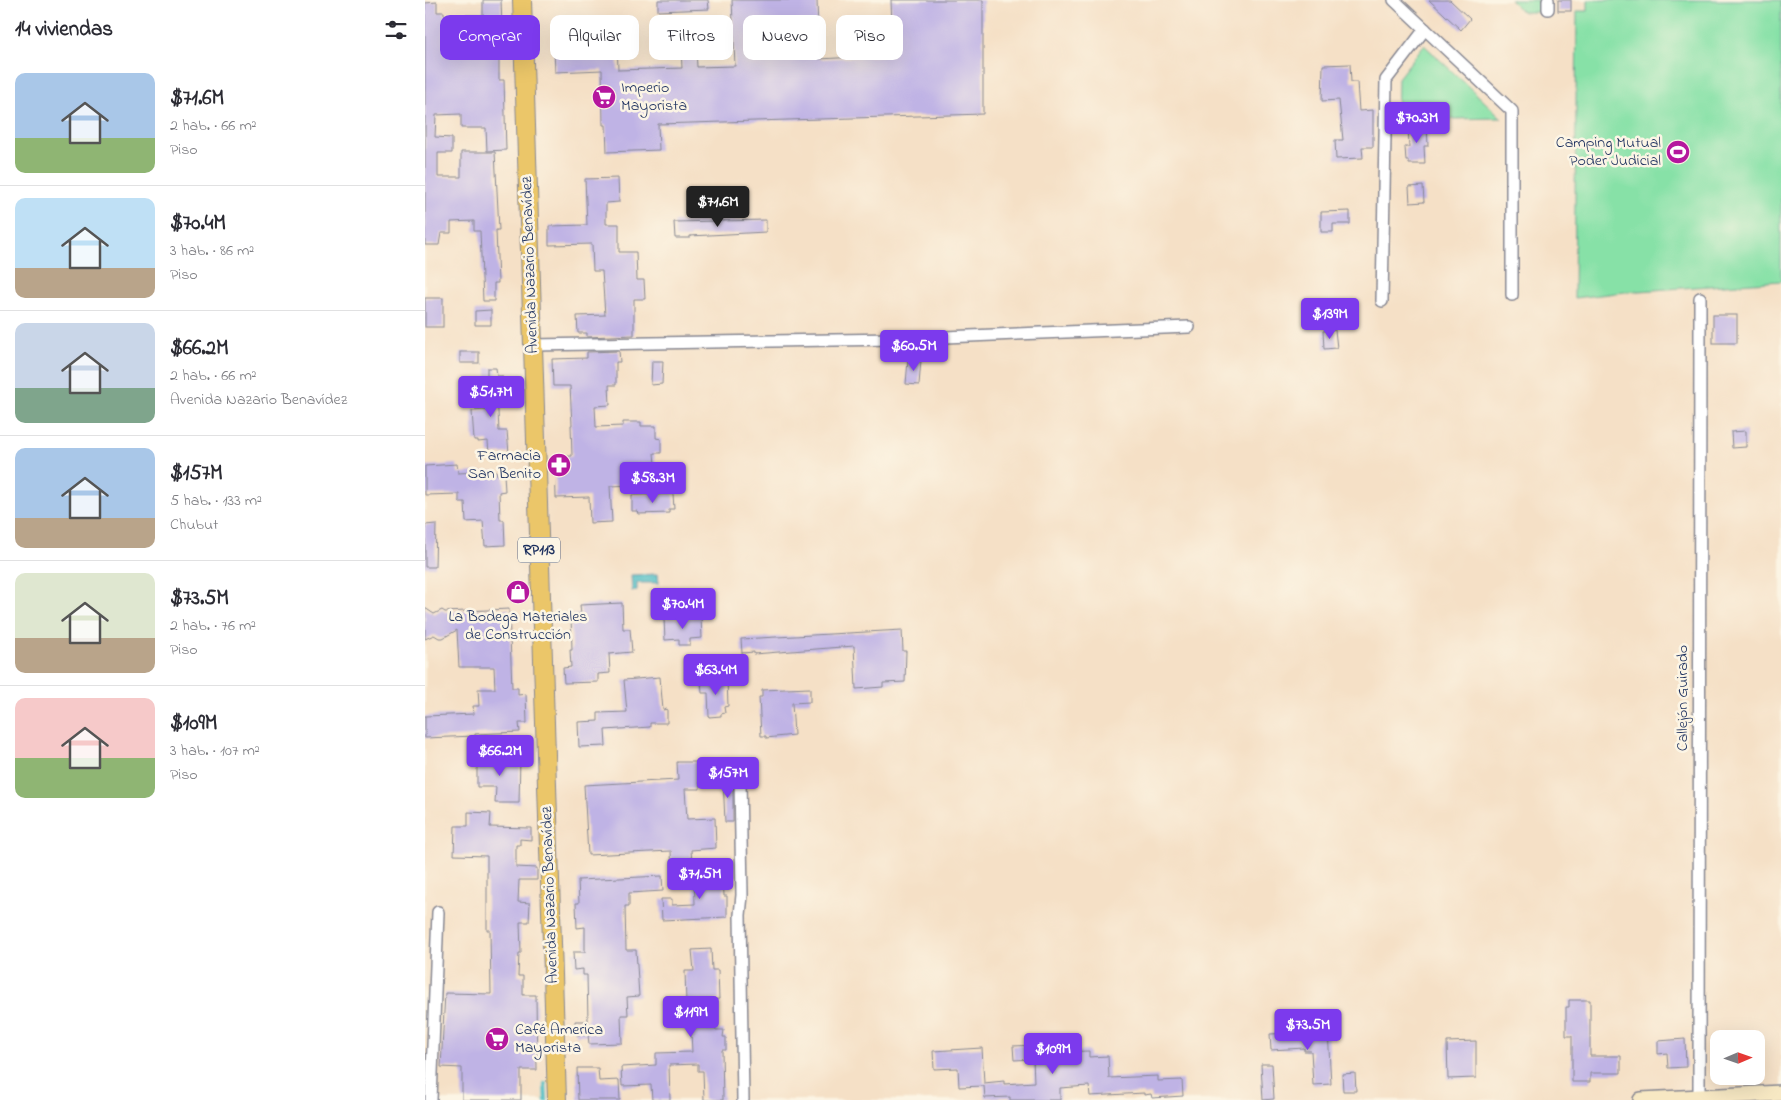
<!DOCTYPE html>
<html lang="es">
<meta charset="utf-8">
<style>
:root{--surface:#fff;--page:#f2f2f3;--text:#2b2b33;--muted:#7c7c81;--line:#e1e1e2;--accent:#7c3aed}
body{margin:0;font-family:"Indie Flower",sans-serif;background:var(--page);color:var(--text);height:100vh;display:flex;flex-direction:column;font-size:19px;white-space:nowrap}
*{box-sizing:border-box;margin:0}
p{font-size:16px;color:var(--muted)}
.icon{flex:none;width:28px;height:28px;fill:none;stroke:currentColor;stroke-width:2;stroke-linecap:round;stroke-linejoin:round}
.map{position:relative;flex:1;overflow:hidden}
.side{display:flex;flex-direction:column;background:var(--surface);width:425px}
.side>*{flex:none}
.guide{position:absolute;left:15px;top:15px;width:475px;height:45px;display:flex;gap:10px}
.needle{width:32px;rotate:88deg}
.tools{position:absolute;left:1285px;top:1030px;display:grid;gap:10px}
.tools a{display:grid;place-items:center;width:55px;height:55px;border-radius:10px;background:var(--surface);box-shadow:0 5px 20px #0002;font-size:25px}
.price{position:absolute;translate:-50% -42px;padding:0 11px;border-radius:5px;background:var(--accent);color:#fff;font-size:16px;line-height:32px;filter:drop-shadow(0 1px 2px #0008)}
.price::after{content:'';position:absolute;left:50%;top:30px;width:15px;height:11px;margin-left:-8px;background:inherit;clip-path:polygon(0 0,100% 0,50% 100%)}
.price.selected{background:#222;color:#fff}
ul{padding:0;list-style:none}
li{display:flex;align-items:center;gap:15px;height:125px;padding:0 15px}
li+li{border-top:1px solid var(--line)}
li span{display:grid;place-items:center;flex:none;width:140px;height:100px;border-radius:10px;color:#555}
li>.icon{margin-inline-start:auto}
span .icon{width:60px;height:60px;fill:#fffc;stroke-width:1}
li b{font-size:21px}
h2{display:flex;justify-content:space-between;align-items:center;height:60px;padding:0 15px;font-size:21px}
.pill{padding:0 18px;border-radius:10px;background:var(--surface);box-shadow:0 5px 20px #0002;font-size:18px;line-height:45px}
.pill.selected{background:var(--accent);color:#fff}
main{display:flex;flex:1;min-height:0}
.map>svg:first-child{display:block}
.green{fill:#87e1a7;stroke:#518882}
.water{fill:#4fbdc4;stroke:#357691}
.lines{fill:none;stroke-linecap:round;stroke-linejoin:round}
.stream{stroke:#4fbdc4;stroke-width:4.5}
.building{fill:#bfb3e5}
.street-casing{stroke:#888892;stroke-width:14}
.secondary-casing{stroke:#888892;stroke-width:18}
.primary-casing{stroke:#888892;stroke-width:20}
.street{stroke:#fff;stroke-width:11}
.secondary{stroke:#f7e8c3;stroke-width:15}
.primary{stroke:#ebc669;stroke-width:18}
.labels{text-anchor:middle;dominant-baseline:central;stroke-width:5;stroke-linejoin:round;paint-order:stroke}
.shield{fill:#fcf5e5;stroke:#5e6a86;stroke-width:1}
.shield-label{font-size:15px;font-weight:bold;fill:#1b2f5e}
.poi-label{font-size:16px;fill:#1b2f5e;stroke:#fcf5e5;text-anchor:start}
.street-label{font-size:16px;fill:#1b2f5e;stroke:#fcf5e5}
</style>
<main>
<section class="side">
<h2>14 viviendas<svg class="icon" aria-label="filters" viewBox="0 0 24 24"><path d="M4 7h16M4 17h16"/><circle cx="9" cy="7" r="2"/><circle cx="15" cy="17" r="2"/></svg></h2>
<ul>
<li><span style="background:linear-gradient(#a9c7e8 65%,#8fb573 0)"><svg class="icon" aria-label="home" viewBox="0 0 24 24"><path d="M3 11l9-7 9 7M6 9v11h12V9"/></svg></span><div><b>$71.6M</b><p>2 hab. · 66 m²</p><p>Piso</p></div></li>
<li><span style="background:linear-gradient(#bfe0f5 70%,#b9a48a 0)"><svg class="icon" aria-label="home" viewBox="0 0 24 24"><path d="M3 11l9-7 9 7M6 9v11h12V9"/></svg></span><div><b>$70.4M</b><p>3 hab. · 86 m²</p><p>Piso</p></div></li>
<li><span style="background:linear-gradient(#c9d6e8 65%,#7fa58c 0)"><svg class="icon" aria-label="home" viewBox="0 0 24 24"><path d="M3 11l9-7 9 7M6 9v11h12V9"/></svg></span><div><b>$66.2M</b><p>2 hab. · 66 m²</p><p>Avenida Nazario Benavídez</p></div></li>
<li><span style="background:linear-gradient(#a9c7e8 70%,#b9a48a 0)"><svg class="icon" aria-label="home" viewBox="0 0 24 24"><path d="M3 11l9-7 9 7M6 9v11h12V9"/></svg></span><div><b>$157M</b><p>5 hab. · 133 m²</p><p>Chubut</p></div></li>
<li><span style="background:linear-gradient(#dfe7d0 65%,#b9a48a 0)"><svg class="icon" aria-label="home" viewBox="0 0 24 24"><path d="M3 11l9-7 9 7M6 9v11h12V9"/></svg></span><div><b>$73.5M</b><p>2 hab. · 76 m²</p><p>Piso</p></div></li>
<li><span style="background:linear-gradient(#f6c9c9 60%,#8fb573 0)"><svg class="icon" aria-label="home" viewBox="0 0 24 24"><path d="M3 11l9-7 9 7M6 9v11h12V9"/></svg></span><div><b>$109M</b><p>3 hab. · 107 m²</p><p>Piso</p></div></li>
</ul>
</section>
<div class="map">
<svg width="1356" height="1100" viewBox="0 0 1356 1100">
<rect width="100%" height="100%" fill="#fcf5e5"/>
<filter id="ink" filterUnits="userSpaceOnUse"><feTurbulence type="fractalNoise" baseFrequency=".02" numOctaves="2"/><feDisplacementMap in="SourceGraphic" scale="10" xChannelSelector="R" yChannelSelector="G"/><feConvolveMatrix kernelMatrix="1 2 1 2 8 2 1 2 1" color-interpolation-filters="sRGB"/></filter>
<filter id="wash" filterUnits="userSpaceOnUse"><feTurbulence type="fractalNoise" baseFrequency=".0096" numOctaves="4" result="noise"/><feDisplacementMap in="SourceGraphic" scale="20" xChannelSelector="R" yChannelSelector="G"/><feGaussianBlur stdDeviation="1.12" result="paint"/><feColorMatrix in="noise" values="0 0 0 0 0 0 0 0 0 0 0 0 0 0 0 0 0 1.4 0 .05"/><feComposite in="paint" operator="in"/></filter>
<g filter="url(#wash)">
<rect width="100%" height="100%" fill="#f5e0c6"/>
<g class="green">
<polygon points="1085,0 1120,0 1120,12 1098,12"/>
<polygon points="1163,0 1356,0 1356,281 1200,292 1149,298 1152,11 1163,11"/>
<polygon points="999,45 1077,118 1025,119 1024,124 972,126 973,78"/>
</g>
<polygon class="water" points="233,574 234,583 212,583 212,591 207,591 206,575"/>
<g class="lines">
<polyline class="stream" points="120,1084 121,1100"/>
</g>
<g id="blocks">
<g class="building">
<polygon points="58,0 76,0 78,54 74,54 74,80 79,80 81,150 62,151 61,128 36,128 36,114 11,115 10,137 27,138 27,153 13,153 13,177 36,177 36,152 70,152 74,230 71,230 73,283 69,283 69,301 58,301 55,231 49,231 49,221 26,222 26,233 16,233 14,245 0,245 0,3 12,2 12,12 19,12 19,15 58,15"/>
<polygon points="233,0 283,0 284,9 233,11"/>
<polygon points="307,0 392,0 394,59 468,55 466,0 558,0 558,114 233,124 234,150 182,152 181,125 178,125 177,70 130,72 129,51 160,50 160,43 192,42 193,70 257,68 256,49 271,49 272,67 310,66"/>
<polygon points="1004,0 1025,0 1045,19 1036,30"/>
<rect x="1133" y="0" width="13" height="11"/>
<polygon points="925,64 926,82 932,82 934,111 948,110 948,147 937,147 938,158 911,159 910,140 918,140 914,100 897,101 898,65"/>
<polygon points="1002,125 1003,146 999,146 1000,164 984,164 984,161 981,161 980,147 984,147 983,126"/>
<polygon points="193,178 194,202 181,203 181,224 194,224 194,252 211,252 212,280 219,280 220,299 209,299 209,335 162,337 162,333 153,333 152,316 180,315 177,271 168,271 167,244 124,245 124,226 162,225 160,179"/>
<polygon points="998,186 999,202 985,203 984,187"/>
<polygon points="925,211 925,224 908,224 908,232 896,232 896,212"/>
<polygon points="341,220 341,232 265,236 265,238 250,238 249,222"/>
<rect x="0" y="298" width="18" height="29"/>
<polygon points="66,310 66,325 50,325 50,311"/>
<rect x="1288" y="315" width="24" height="28"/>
<polygon points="910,330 912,348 899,349 898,331"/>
<polygon points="194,351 195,362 191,362 191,385 184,385 185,405 170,406 171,427 198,426 198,422 216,422 216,426 231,426 231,438 236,439 236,453 229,453 230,464 208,465 209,485 185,486 187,522 165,523 164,497 131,498 130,457 147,456 146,425 147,425 145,386 128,386 127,359 162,358 162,352"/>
<rect x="35" y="352" width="19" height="11"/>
<polygon points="493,359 496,360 494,385 481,384 483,360"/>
<polygon points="227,361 238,361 237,384 226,385"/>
<polygon points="62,368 71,368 72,376 77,376 78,393 72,393 74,431 82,431 84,453 64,454 63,441 53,442 53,440 49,440 47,411 62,410"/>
<polygon points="1321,431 1321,447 1307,448 1306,432"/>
<polygon points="32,464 33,473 71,471 72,475 79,474 80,491 74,492 75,520 79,520 80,545 60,546 58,521 41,522 40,502 34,502 34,494 0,495 0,466"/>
<polygon points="248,494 249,509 244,509 244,513 213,514 212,511 207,511 207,495"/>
<polygon points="11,524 10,567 0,567 0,525"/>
<polygon points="197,603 198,629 205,629 207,652 184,654 185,673 173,674 173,682 139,683 138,668 146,667 145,650 147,650 146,615 156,614 155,605"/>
<polygon points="0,608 9,614 17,610 20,612 84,609 87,688 93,688 93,695 101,694 102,723 94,723 95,732 50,734 50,736 0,738 0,716 49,714 48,706 54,706 53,689 70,689 69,667 34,667 32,630 18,638 14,638 9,635 0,639"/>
<polygon points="276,617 277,638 265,639 265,645 254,645 254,639 240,640 239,619"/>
<polygon points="477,630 478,651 481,651 480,682 458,683 458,687 431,689 429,646 329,654 329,652 317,653 316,639"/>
<polygon points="235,677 238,710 242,709 242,723 225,723 225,727 180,730 181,746 154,747 153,722 173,721 173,713 202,712 199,680"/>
<polygon points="302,679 303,706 299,707 300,713 296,714 296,716 284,717 283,693 277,693 276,681"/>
<polygon points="385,688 385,702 367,703 369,735 341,738 341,736 336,736 334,697 337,697 337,690"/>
<polygon points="52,757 95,758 94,803 70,803 71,787 52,787"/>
<polygon points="252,762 274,762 275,789 260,789 262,819 290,818 291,848 266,850 268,874 247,875 246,851 163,855 159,785 253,780"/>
<polygon points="308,777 308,822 300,822 298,778"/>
<polygon points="43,812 66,813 65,827 106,828 106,840 95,839 95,845 91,845 91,867 112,868 112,880 94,880 93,902 105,903 104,922 95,922 96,953 94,953 93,976 98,976 98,995 111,995 112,1070 96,1070 96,1100 37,1100 37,1068 16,1067 20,993 66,994 65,930 62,930 62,856 29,855 30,826 43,826"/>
<polygon points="298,873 299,896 302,896 302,917 237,920 236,899 247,899 247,905 270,904 269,874"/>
<polygon points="237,876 238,891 204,893 204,906 200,906 201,950 211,950 214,996 202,997 203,1015 196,1015 197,1043 164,1044 163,1035 151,1035 150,1021 163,1021 162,975 158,975 158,969 149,970 148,952 160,952 160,927 152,928 151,903 154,903 153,880"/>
<polygon points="286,949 287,970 293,970 294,999 288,1000 288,1024 290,1024 290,1030 299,1030 298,1037 301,1037 301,1050 297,1050 298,1100 279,1100 278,1071 273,1071 273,1064 244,1065 245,1100 227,1100 226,1085 197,1086 196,1067 231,1065 231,1053 267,1052 265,1012 264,1003 261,1003 260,971 269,971 267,950"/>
<polygon points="1144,1000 1165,1000 1165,1056 1196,1056 1196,1073 1165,1073 1165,1082 1147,1082 1147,1036 1141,1036 1141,1007 1144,1007"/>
<polygon points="903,1031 906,1084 888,1085 886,1051 879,1051 879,1048 846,1050 845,1034"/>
<polygon points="1260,1039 1261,1067 1243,1068 1242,1053 1233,1054 1233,1041"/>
<polygon points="1051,1041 1051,1078 1023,1079 1022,1042"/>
<polygon points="632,1044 632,1052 664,1051 664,1057 683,1056 684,1078 733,1076 733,1081 757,1080 758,1096 727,1098 726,1094 719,1095 719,1093 665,1096 664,1086 635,1088 635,1100 585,1100 585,1097 560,1098 559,1086 534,1087 533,1068 509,1069 508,1051 557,1048 559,1083 579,1081 579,1084 609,1082 608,1059 589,1060 588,1046"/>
<polygon points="836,1064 847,1064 849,1099 838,1100"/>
<polygon points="152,1068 173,1068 174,1081 194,1080 195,1100 153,1100"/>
<polygon points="930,1073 931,1091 918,1091 917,1074"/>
</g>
</g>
</g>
<g filter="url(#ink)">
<use href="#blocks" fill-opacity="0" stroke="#888892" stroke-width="1"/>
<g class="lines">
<g class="street-casing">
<g id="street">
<polyline points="969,0 1087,111 1087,295"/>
<polyline points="1123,9 1123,0"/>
<polyline points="957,301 961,80 1000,29"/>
<polyline points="108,345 471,339 764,327"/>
<polyline points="315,781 317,895 315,915 318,1100"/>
<polyline points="1274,1097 1275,298"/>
<polyline points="6,1100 13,912"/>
</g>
</g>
<g class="secondary-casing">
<polyline id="secondary" points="1216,1100 1356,1093"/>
</g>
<g class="primary-casing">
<polyline id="primary" points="97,0 132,1100"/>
</g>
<use href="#street" class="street"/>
<use href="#secondary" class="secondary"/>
<use href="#primary" class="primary"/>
</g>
</g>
<defs>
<g id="supermarket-disc" transform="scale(1.25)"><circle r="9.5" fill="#b5179e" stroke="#fcf5e5"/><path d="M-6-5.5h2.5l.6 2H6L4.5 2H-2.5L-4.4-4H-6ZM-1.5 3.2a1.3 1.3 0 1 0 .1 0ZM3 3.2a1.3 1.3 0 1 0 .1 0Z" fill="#fff"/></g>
<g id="stadium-disc" transform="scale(1.25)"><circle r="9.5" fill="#b5179e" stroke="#fcf5e5"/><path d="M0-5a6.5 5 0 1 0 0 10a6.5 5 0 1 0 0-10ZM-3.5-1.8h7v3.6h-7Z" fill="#fff"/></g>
<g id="pharmacy-disc" transform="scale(1.25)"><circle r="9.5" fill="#b5179e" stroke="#fcf5e5"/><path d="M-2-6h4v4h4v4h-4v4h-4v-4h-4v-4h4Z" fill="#fff"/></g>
<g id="shop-disc" transform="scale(1.25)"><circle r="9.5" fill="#b5179e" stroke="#fcf5e5"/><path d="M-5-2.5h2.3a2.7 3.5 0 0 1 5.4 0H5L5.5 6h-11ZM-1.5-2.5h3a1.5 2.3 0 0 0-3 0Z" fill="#fff"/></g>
</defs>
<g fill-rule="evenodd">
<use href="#supermarket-disc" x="179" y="97"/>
<use href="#stadium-disc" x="1253" y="152"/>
<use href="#pharmacy-disc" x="134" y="465"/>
<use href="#shop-disc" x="93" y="592"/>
<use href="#supermarket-disc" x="72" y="1039"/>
</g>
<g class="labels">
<rect class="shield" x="93" y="537.5" width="42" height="25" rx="4"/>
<g class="shield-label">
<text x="114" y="550">RP113</text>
</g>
<g class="poi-label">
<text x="196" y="88">Imperio<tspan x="196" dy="18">Mayorista</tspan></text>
<text x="1236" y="143" text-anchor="end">Camping Mutual<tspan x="1236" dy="18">Poder Judicial</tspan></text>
<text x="116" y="456" text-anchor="end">Farmacia<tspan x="116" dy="18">San Benito</tspan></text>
<text x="93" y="617" text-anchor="middle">La Bodega Materiales<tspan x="93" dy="18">de Construcción</tspan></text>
<text x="90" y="1030">Café America<tspan x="90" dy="18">Mayorista</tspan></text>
</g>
<g class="street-label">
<text transform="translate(105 265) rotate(-92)">Avenida Nazario Benavídez</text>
<text transform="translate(1258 698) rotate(-90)">Callejón Guirado</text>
<text transform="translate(125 895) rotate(-92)">Avenida Nazario Benavídez</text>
</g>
</g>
</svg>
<div class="tools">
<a><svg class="needle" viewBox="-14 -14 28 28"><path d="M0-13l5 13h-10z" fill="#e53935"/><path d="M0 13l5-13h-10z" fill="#7c7c81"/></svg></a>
</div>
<b class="price" style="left:992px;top:144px">$70.3M</b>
<b class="price selected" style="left:293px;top:228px">$71.6M</b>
<b class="price" style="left:905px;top:340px">$139M</b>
<b class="price" style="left:489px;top:372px">$60.5M</b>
<b class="price" style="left:66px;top:418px">$51.7M</b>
<b class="price" style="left:228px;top:504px">$58.3M</b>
<b class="price" style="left:258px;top:630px">$70.4M</b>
<b class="price" style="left:291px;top:696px">$63.4M</b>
<b class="price" style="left:75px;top:777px">$66.2M</b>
<b class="price" style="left:303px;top:799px">$157M</b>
<b class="price" style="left:275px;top:900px">$71.5M</b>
<b class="price" style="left:266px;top:1038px">$119M</b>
<b class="price" style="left:883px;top:1051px">$73.5M</b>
<b class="price" style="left:628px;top:1075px">$109M</b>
<div class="guide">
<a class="pill selected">Comprar</a>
<a class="pill">Alquilar</a>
<a class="pill">Filtros</a>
<a class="pill">Nuevo</a>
<a class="pill">Piso</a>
</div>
</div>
</main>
